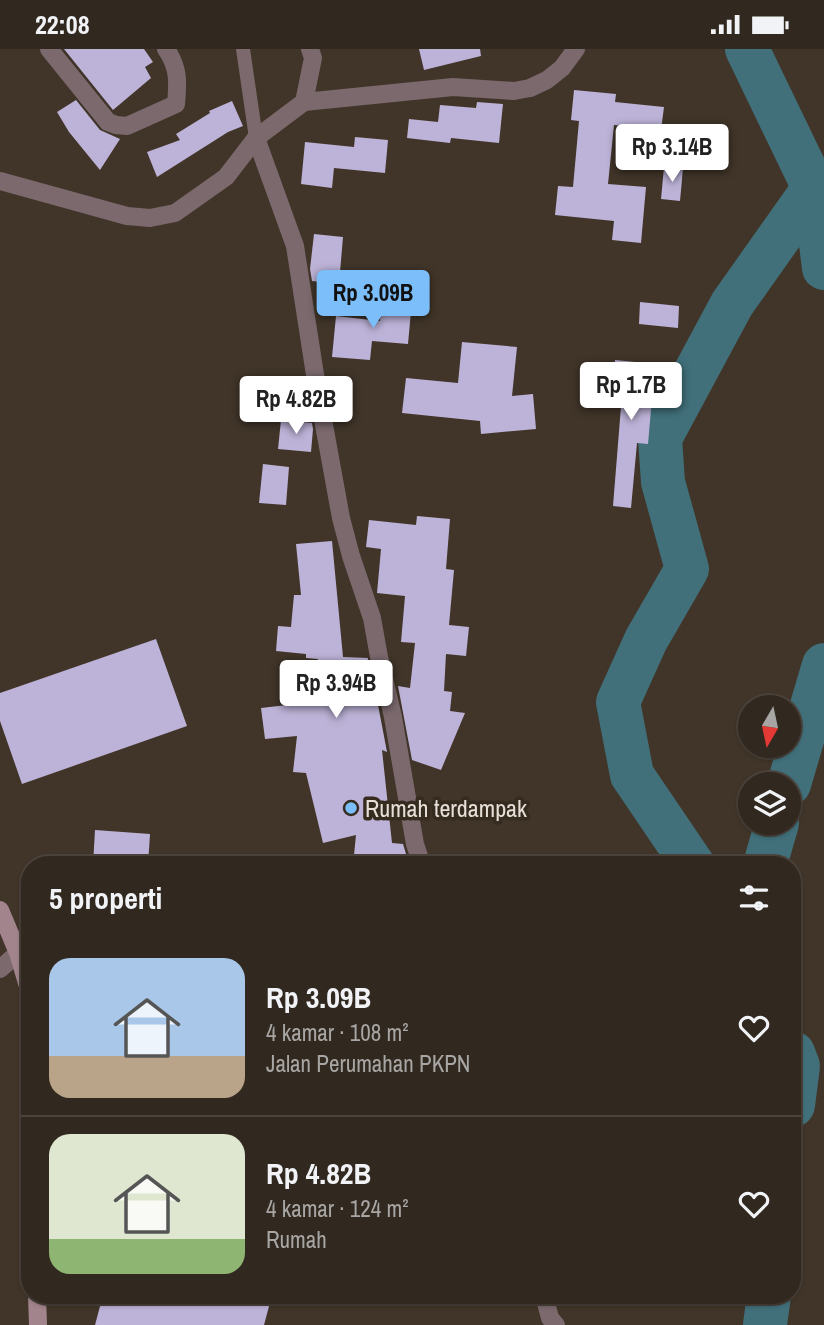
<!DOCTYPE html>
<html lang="id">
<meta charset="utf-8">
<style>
:root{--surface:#31281f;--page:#3d342c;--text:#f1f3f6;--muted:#a8a6a4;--line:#4c443d;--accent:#7cbef9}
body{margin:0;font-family:"Archivo Narrow",sans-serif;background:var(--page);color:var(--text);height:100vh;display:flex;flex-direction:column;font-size:26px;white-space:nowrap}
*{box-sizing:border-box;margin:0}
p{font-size:23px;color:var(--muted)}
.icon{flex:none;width:38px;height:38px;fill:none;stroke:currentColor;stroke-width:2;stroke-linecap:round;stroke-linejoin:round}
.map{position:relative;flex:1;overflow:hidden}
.drawer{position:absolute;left:21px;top:807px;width:780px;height:448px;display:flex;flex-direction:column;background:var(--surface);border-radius:28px;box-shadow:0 2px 5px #0004,0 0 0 2px var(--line)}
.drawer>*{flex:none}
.needle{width:46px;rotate:189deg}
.fabs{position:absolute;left:738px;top:646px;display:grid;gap:14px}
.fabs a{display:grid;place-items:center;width:63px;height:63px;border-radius:50%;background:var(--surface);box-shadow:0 2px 5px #0004,0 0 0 2px var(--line);font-size:35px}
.price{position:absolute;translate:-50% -60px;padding:0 16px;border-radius:7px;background:#fff;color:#222;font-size:23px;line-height:46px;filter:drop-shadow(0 2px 4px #0008)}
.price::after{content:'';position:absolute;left:50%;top:42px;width:21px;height:16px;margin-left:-10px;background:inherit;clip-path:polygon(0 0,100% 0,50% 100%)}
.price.selected{background:var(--accent);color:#111}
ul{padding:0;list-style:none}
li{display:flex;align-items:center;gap:21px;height:175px;padding:0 28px}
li+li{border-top:2px solid var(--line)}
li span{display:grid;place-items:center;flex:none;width:196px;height:140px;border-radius:21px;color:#555}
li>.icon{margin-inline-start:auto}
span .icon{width:84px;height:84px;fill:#fffc;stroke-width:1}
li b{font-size:30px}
h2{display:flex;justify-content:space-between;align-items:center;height:84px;padding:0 28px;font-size:30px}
.status{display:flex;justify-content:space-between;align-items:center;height:49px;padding:0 35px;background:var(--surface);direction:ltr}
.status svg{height:19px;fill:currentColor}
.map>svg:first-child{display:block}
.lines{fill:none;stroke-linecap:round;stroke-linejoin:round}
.river{stroke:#41707a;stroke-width:44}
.building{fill:#bdb3d8}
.lane{stroke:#7b696e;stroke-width:14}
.street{stroke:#7b696e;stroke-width:18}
.secondary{stroke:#a1848c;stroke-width:18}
.poi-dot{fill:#7cbef9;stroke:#362b1f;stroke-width:2.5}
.labels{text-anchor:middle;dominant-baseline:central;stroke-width:7;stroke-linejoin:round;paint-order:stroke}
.poi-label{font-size:24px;fill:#e7e0d8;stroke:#362b1f;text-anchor:start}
</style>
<div class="status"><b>22:08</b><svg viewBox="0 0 49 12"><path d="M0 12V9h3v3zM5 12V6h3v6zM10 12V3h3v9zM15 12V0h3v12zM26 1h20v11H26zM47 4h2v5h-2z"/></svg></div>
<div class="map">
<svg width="824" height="1276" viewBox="0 0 824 1276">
<rect width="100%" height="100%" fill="#413529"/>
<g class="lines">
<g class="river">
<polyline points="747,0 814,139 824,219"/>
<polyline points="789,735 824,616"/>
<polyline points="693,816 632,726 618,653 646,591 687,520 663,433 660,389 732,255 814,139"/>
<polyline points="765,816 777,774"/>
<polyline points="793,1004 798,1017 793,1056"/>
<polyline points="765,1276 769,1246"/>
</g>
</g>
<g class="building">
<polygon points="64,0 144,0 153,13 145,18 151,29 113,61"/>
<polygon points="419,0 480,0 481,7 424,21"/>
<polygon points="574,41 616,45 615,53 664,58 661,81 614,76 608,135 646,138 641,194 612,191 614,172 555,166 558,137 573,138 579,72 571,71"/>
<polygon points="76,51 100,81 120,90 100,121 69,83 57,63"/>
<polygon points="232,52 243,77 228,83 157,128 147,103 180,91 176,85 210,64 209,62"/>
<polygon points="477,53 503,55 499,94 451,89 450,94 407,89 409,70 438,73 440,56 476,59"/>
<polygon points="355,88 388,91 385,124 334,119 332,139 301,135 305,93 354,98"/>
<polygon points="664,118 683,119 680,152 661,150"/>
<polygon points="314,185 343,188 339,235 312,232 310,220"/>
<polygon points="382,248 412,251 408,295 372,292 370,311 332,308 336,267 380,272"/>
<polygon points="640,253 679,257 678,279 639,275"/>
<polygon points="462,293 517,298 512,347 533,345 536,380 481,385 480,372 402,364 406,329 458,334"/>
<polygon points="615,311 655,315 648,395 637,394 631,459 613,457 622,345 612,344"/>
<polygon points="281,371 312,374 313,380 311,403 278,400"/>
<polygon points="263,415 289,418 286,456 259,454"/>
<polygon points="417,467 450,470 446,520 454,521 449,576 469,578 466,607 446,605 444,642 452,643 450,662 465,664 441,721 412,711 398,637 410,639 415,594 401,593 405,547 377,544 381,500 366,498 369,471 416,476"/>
<polygon points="332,492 343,608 368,609 365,634 374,635 387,703 382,701 392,794 403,795 406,805 405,816 353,816 356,786 323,794 306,724 293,723 297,687 265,690 261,659 313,653 318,610 306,609 306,605 276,602 278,577 291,578 294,546 301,546 296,495"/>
<polygon points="156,590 187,677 22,735 0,672 0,644"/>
<polygon points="95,781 150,785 148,816 93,816"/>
<polygon points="103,1246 272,1246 264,1276 95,1276"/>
</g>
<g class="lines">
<polyline class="lane" points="243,0 256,89"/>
<g class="street">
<path d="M49,0L108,73L116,76L127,77L176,55C178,33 179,19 166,0"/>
<polyline points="304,53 453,38 514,42 530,39 547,31 562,19 576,0"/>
<polyline points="256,89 295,197 316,332 341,469 351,507 372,569 379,608 393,668 415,795 422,816"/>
<polyline points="0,132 127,167 150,169 175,164 226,128 256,89 304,53 313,9 310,0"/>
<polyline points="0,920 18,904"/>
<polyline points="544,1246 550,1269 556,1276"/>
</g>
<g class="secondary">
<polyline points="0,861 18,904 30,944"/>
<polyline points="37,1246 38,1276"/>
</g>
</g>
<circle class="poi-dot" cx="351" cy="759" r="7"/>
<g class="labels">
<g class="poi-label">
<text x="365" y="759">Rumah terdampak</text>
</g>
</g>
</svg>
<div class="fabs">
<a><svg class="needle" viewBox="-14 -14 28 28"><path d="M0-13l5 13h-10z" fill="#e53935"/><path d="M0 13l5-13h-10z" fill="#a8a6a4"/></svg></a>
<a><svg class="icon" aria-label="layers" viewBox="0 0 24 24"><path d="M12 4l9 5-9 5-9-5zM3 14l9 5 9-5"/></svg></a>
</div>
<b class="price" style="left:672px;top:135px">Rp 3.14B</b>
<b class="price selected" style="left:373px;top:281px">Rp 3.09B</b>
<b class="price" style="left:631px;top:373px">Rp 1.7B</b>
<b class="price" style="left:296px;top:387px">Rp 4.82B</b>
<b class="price" style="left:336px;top:671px">Rp 3.94B</b>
<section class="drawer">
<h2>5 properti<svg class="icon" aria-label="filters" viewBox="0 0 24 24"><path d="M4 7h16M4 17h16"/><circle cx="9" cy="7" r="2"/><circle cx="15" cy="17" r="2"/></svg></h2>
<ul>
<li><span style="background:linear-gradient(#a9c7e8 70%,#b9a48a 0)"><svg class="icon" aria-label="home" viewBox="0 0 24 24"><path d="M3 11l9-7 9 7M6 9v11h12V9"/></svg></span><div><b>Rp 3.09B</b><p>4 kamar · 108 m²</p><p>Jalan Perumahan PKPN</p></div><svg class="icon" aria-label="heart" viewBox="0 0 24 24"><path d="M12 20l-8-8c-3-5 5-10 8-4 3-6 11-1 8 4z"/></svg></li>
<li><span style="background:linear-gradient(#dfe7d0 75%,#8fb573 0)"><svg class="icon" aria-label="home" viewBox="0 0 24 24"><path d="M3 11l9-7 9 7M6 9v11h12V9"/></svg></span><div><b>Rp 4.82B</b><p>4 kamar · 124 m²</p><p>Rumah</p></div><svg class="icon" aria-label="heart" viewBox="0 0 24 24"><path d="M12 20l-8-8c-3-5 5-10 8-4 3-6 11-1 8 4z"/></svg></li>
</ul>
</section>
</div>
